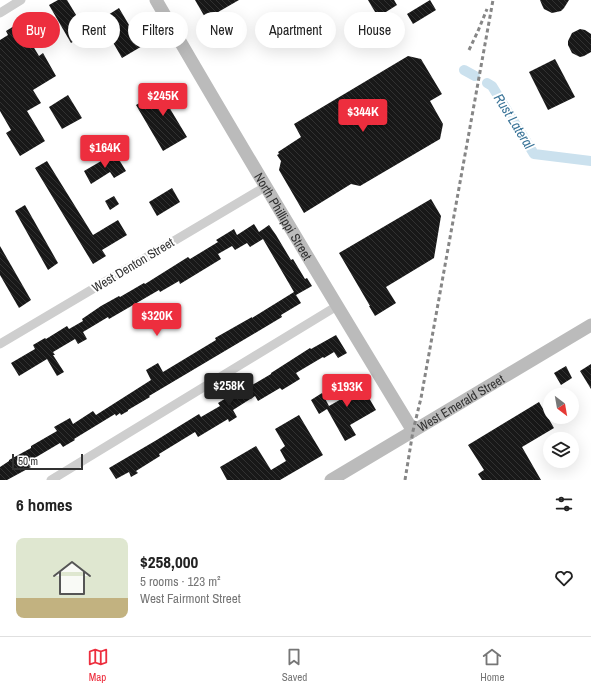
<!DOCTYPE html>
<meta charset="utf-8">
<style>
:root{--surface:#fff;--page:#f6f6f6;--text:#222;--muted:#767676;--line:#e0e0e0;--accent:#ed2e3e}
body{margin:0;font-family:"Archivo Narrow",sans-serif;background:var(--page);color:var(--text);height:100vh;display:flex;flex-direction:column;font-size:15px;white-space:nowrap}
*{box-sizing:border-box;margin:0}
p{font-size:13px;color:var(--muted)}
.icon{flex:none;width:22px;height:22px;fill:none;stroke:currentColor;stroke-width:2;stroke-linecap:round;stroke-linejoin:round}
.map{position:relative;height:480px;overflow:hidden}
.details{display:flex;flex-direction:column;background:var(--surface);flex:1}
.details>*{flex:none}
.top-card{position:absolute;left:12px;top:12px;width:567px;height:36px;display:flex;gap:8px}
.needle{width:26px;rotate:149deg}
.controls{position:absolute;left:543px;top:388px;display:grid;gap:8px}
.controls a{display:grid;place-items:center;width:36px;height:36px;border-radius:50%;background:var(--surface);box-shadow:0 4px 16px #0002;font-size:20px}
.scale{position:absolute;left:12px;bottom:10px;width:71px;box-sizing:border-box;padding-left:4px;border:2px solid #313131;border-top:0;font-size:11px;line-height:14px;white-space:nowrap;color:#313131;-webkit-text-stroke:3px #fff;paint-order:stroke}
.price{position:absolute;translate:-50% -34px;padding:0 9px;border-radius:4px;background:var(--accent);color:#fff;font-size:13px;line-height:26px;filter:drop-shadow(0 1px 2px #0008)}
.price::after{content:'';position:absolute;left:50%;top:24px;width:12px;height:9px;margin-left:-6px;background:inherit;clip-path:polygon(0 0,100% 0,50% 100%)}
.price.selected{background:#222;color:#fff}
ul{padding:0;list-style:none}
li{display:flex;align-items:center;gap:12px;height:100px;padding:0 16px}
li span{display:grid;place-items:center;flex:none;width:112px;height:80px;border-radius:8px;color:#555}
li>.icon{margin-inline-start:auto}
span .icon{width:48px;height:48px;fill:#fffc;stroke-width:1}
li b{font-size:17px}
h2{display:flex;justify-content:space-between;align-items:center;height:48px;padding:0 16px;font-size:17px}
.tag{padding:0 14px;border-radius:18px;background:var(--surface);box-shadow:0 4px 16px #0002;font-size:14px;line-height:36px}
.tag.selected{background:var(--accent);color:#fff}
.dock{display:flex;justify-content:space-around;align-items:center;height:56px;border-top:1px solid var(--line);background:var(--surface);font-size:11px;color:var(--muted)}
.dock a{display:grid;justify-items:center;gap:2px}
.dock .selected{color:var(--accent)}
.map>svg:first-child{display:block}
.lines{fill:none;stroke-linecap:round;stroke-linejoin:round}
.canal{stroke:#cbe1ee;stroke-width:10}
.building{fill:url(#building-back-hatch)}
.street{stroke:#cecece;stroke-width:9}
.secondary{stroke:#bbb;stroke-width:13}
.rail{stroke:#868686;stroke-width:3;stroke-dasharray:4 3;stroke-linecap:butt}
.labels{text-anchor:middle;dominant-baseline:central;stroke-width:4;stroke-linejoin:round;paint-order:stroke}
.street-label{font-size:13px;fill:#313131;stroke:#fff}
.water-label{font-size:14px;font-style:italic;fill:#3a7498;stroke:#fff}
</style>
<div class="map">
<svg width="591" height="480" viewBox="0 0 591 480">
<defs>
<pattern id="building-back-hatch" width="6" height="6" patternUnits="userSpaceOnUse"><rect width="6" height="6" fill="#181818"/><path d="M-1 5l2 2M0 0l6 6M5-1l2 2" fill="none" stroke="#313131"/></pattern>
</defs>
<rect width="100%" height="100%" fill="#fff"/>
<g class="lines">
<g class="canal">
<polyline points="464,70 475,76"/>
<polyline points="487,83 492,86 534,154 591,161"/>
</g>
</g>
<g class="building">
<polygon points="58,0 67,0 87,33 71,43 49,5"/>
<polygon points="195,0 239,0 206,19"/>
<polygon points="368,0 394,0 397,5 378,17"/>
<polygon points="430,0 436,10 413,24 407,14"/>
<polygon points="540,0 569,0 564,8 561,11 552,13 544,9 542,5"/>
<polygon points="119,8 132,30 140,26 149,42 122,58 100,20"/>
<polygon points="19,23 39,56 43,53 56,76 33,90 41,103 27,111 45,141 20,156 6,133 11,130 0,111 0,40 8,35 6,31"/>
<polygon points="580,29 585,30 591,34 591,52 584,56 580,57 572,53 568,45 568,41 572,33"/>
<polygon points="408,56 421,59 442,94 430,101 443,124 440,139 360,186 351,184 304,213 279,170 281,161 277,155 279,154 278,152 301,137 294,124"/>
<polygon points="555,59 575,97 548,110 529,72"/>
<polygon points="174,83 183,99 169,107 187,137 163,151 136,105"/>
<polygon points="68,95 82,118 62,129 49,107"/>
<polygon points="115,153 126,171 114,178 110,172 91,184 84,171"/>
<polygon points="47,161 93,235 118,220 127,235 102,250 106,256 93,264 35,168"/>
<polygon points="172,188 180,202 157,216 149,202"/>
<polygon points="114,196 119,204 110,210 105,201"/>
<polygon points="431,199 441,216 434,258 386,287 396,303 375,316 369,306 370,306 339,253"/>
<polygon points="25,205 58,263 48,270 15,211"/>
<polygon points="254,224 259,232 269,225 276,235 291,260 293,259 305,279 307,278 312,286 296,295 301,303 281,315 282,317 149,396 150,397 128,410 128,411 121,415 120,413 116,416 115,414 74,439 75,440 63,447 60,443 28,462 31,467 7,480 0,480 0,467 9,461 9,460 31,448 31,446 57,431 54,427 70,418 73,424 93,411 96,415 151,380 146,370 158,363 163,372 216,340 215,338 252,317 252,318 294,292 263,239 250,247 247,243 235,250 232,246 218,254 221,259 180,284 179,281 160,292 159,290 109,319 108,317 83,332 87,339 78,344 75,339 53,352 55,355 53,355 64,372 57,376 47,359 19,376 11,363 35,349 33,345 45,338 46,339 67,326 69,329 83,321 82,319 101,306 119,296 120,297 144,283 145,284 188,257 190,259 218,242 216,240 234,229 237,235"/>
<polygon points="0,246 31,300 19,308 0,275"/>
<polygon points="336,335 347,353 338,358 334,352 324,358 323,357 296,373 300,379 282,390 280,388 258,401 255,396 233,410 237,417 229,422 228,419 198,437 195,432 159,454 160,456 136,471 138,473 131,477 129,472 116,479 109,468 155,441 199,414 201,417 220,406 218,403 241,389 242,391 271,374 271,373 310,348 311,349"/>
<polygon points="591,364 591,389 580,371"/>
<polygon points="566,366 572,378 561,385 554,373"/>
<polygon points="358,379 376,410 350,425 356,435 345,441 327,409 319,414 311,400 322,393 329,406 343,398 339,390"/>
<polygon points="539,402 554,428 522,447 541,480 482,480 478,474 484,470 468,445"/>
<polygon points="299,415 323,455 280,480 227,480 220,467 256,446 271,470 286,461 280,450 285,446 275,429"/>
</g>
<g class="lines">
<g class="street">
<polyline points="0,13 21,0"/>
<polyline points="0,344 265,187"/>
<polyline points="51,480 337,306"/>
</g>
<g class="secondary">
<path id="s1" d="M156,0C240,145 326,288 413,431"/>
<path id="s2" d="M331,480L591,325"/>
</g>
<g class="rail">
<polyline points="469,50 478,31 487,9"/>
<polyline points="405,480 413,431 421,398 493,0"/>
</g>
</g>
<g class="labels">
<g class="street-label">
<text stroke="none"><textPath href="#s1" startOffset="251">North Phillippi Street</textPath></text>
<text transform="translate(133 265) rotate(-31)">West Denton Street</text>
<text stroke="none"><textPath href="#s2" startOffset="151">West Emerald Street</textPath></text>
</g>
<g class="water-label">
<text transform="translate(514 121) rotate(58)">Rust Lateral</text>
</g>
</g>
</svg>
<div class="controls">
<a><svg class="needle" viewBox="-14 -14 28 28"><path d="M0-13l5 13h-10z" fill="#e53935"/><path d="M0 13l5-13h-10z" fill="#767676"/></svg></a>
<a><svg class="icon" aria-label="layers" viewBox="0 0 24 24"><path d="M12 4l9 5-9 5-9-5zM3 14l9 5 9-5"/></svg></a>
</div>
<div class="scale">50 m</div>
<b class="price" style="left:163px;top:117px">$245K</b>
<b class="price" style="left:363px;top:133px">$344K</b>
<b class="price" style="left:105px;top:169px">$164K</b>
<b class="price" style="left:157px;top:337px">$320K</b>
<b class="price selected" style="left:229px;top:407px">$258K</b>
<b class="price" style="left:347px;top:408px">$193K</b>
<div class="top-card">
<a class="tag selected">Buy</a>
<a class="tag">Rent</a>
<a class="tag">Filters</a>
<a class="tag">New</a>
<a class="tag">Apartment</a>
<a class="tag">House</a>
</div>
</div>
<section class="details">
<h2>6 homes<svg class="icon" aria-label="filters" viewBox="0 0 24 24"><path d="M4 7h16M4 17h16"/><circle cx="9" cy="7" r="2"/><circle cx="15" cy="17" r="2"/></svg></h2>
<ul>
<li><span style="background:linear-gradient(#dfe7d0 75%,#c2b280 0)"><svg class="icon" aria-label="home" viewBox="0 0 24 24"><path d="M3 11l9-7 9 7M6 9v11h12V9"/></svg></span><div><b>$258,000</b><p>5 rooms · 123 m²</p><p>West Fairmont Street</p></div><svg class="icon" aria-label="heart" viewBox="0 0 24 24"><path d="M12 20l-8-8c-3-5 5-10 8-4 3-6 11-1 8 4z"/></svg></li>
</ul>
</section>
<nav class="dock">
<a class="selected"><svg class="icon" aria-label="map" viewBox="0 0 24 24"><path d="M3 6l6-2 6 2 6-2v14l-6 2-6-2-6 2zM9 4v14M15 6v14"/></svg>Map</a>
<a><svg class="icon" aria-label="saved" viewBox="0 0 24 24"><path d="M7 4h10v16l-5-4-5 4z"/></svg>Saved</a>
<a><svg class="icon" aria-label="home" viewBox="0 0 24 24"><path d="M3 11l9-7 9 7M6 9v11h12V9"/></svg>Home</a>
</nav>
